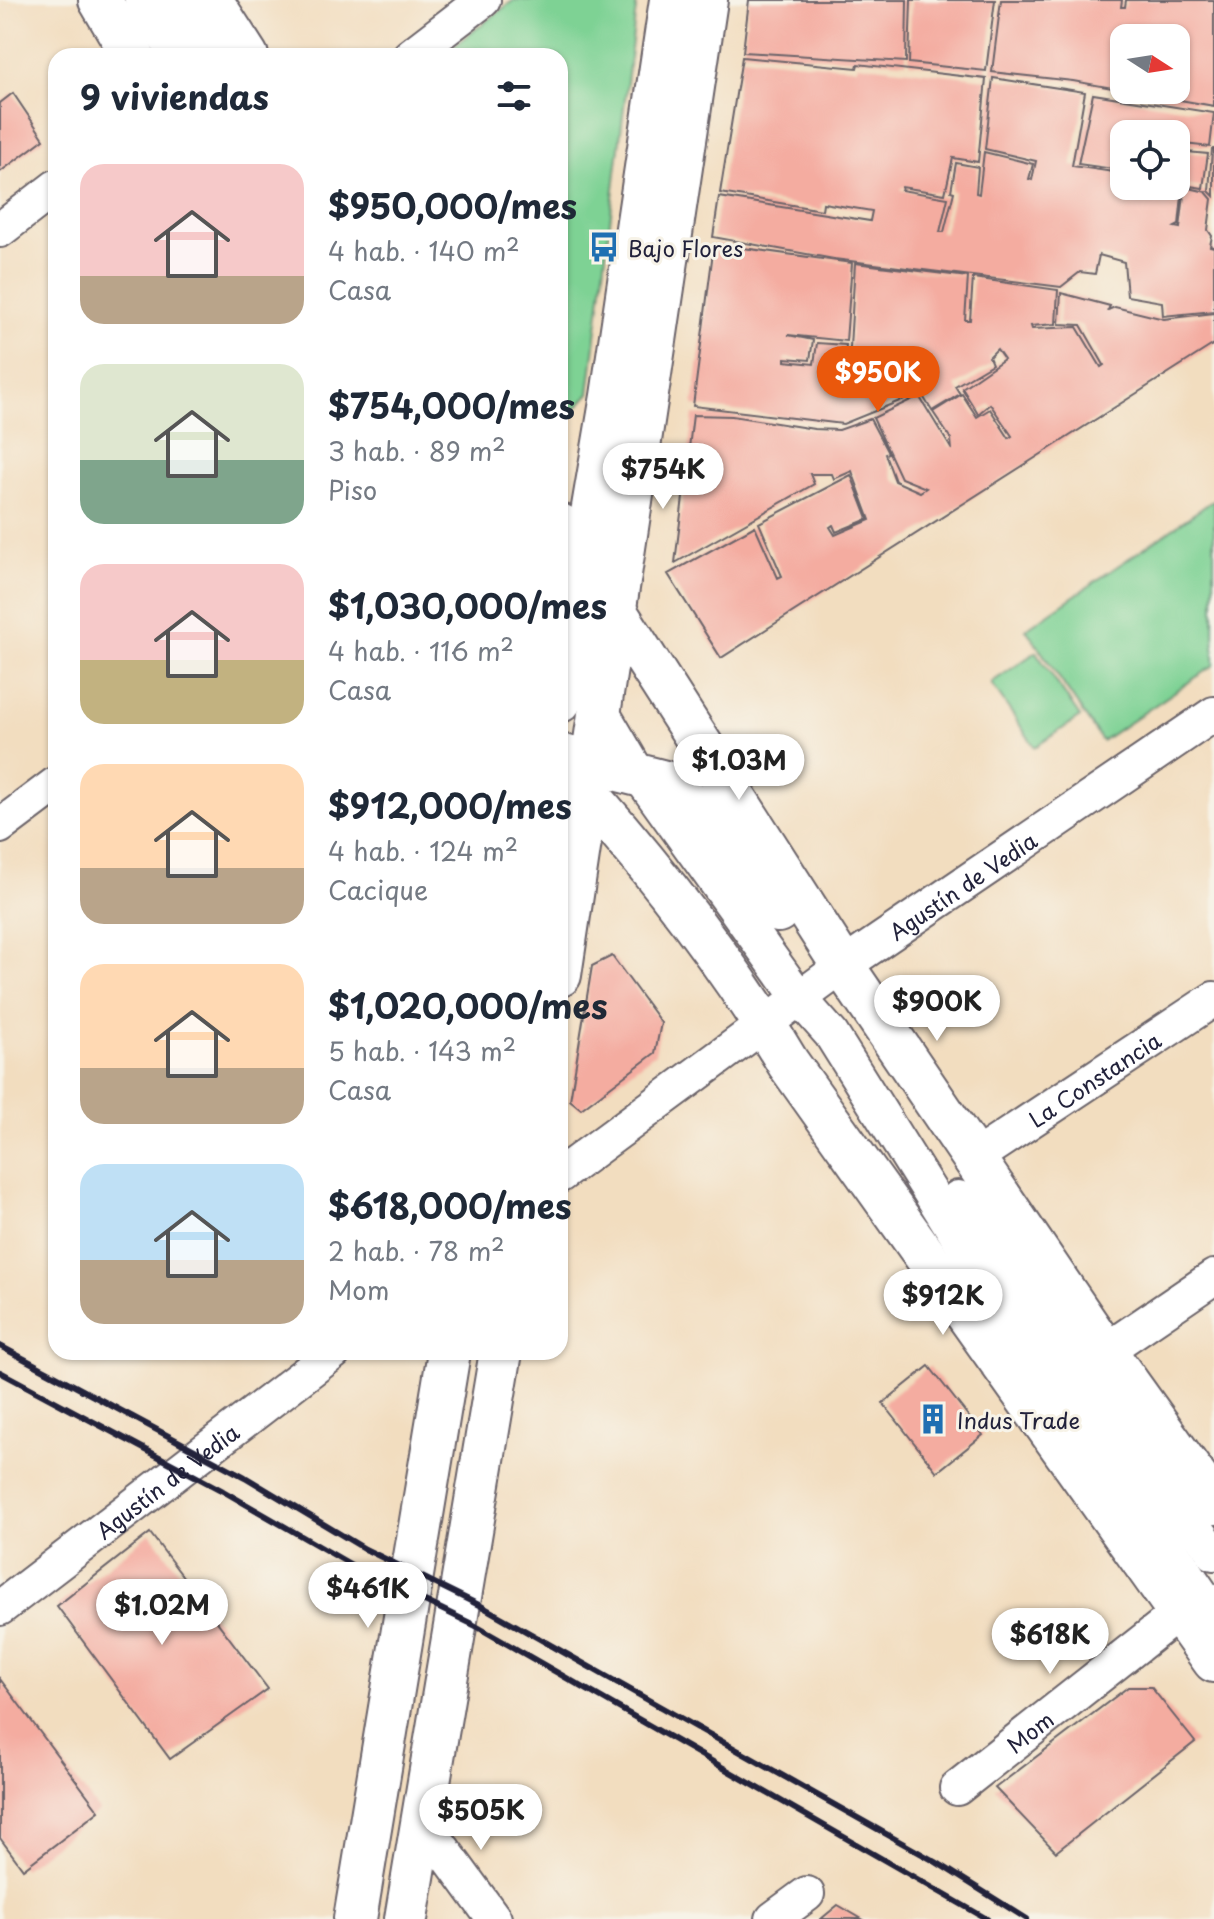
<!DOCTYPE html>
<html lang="es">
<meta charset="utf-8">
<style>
:root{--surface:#fff;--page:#f2f2f3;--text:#1f2937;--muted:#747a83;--accent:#ea580c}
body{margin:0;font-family:"Playpen Sans",sans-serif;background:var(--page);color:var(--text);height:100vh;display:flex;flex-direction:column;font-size:30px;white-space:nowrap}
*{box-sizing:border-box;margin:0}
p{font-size:26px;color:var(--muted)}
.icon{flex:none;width:44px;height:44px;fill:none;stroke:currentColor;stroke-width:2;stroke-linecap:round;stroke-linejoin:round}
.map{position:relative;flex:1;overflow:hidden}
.sheet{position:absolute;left:48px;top:48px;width:520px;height:1312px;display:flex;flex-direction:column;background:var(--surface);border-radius:24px;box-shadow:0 2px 6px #0004}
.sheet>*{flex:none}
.needle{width:52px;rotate:102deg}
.buttons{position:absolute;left:1110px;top:24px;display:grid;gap:16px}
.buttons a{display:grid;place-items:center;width:80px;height:80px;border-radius:16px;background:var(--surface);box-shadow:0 2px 6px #0004;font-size:40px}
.price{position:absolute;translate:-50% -68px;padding:0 18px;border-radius:28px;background:#fff;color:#222;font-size:26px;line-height:52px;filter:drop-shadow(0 2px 4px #0008)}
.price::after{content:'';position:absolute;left:50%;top:48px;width:24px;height:18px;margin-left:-12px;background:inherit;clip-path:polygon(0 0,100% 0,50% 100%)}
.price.current{background:var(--accent);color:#fff}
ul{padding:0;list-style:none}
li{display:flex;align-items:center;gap:24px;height:200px;padding:0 32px}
li span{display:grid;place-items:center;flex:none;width:224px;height:160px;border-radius:24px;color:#555}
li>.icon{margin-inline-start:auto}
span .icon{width:96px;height:96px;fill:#fffc;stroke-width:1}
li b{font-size:34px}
h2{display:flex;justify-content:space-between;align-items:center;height:96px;padding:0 32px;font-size:34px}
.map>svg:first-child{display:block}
.green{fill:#7ed294;stroke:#507a68;stroke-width:2}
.building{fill:#f4aca0;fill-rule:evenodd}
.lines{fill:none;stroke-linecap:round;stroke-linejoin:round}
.minor-casing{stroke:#6b6369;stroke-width:38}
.major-casing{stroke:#6b6369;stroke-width:46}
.minor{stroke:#fff;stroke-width:34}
.major{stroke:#fff;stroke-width:42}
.rail{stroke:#22223b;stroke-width:6}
.labels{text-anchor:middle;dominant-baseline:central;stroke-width:6;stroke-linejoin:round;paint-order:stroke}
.poi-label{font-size:22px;fill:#22223b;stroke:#f7f3e8;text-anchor:start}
.street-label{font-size:22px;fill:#22223b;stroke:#f7f3e8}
</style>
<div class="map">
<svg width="1214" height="1919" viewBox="0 0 1214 1919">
<rect width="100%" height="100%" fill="#f7f3e8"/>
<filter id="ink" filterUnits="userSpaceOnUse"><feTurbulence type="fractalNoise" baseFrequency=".0125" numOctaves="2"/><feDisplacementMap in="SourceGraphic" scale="16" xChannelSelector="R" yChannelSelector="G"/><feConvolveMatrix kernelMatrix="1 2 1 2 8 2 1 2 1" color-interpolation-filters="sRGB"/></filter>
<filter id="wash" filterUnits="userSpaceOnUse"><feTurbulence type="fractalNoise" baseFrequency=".006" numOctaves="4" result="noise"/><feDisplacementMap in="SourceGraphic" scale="32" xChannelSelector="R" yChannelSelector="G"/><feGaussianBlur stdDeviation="1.8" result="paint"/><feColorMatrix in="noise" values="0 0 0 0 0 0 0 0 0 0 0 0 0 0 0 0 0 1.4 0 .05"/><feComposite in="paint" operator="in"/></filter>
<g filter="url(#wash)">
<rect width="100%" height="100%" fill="#f2ddbf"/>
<g class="green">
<polygon points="514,0 637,0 589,394 573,412 560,417 560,56 441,56"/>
<polygon points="1214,500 1214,665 1102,741 1026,629"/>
<polygon points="1036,652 1080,717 1035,747 991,683"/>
</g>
<g id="blocks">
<g class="building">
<polygon points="749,0 907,0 906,62 743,52"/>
<polygon points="911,0 995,0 986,71 909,63"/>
<path d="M1001,0H1122L1121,7H1125L1126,0H1214V106L1073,81L992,72ZM1124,38H1176V90H1124Z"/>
<polygon points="742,57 857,68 858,64 986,79 978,162 953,158 945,194 902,187 901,190 948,198 940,232 944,232 954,192 951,191 956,163 978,167 976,193 979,194 984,152 1033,164 1029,179 1032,180 1036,161 985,149 993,78 1085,92 1072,166 1113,172 1114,169 1078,164 1093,94 1214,113 1210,147 1176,143 1176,134 1124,134 1124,186 1176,186 1176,151 1208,154 1203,188 1183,185 1179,225 1175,227 1180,228 1185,187 1206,192 1212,199 1208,230 1212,236 1210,246 1214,247 1214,311 1163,316 1162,302 1127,296 1124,262 1099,255 1095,274 1080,272 1061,287 834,259 713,237 719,197 870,221 872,211 823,203 822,210 720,193"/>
<polygon points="13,93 44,139 0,172 0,103"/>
<polygon points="1212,149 1214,149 1214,196 1209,191"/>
<polygon points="714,244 852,263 846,341 788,335 813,340 810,360 785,358 785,361 814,364 817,343 846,345 843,384 846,384 849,364 855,263 968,277 965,320 970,320 973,278 1058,290 1056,324 1031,326 1032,329 1077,327 1101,367 1104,365 1081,325 1059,324 1061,293 1110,306 1108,310 1115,307 1164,319 1214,313 1214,344 721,658 668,574 755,526 778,578 782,576 759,523 851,475 868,519 836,532 833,525 830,527 835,535 870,520 852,471 834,479 832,474 810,474 814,484 675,563 693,415 732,416 814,429 839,430 870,419 888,453 885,454 895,481 920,492 926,488 901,478 873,418 919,396 952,450 951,439 933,412 962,394 977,417 990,409 1009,438 1012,436 990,404 978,414 962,388 1004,359 997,349 989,357 992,364 955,386 960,394 932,411 912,378 924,372 908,372 912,396 843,424 693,406"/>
<polygon points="612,956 661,1023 655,1053 581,1109 570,1100 592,966"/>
<polygon points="929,1366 983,1435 937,1472 883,1403"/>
<polygon points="150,1533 268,1689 170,1759 57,1606"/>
<polygon points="0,1679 99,1811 23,1869 0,1838"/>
<polygon points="1128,1687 1151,1687 1195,1742 1056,1852 995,1788"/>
<polygon points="838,1905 862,1919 821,1919"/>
</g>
</g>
</g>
<g filter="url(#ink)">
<use href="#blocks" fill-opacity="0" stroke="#6b6369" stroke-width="2"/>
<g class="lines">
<g class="minor-casing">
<g id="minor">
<polyline points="142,0 177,56"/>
<polyline points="177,0 213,56"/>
<polyline points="410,56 483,0"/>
<polyline points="0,230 56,187"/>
<polyline points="593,697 637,772 800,999 831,1034 980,1272 1214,1613"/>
<polyline points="0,826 56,784"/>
<path id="s1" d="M974,1158L1214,999"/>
<path id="s2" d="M560,1175L843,966L1214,714"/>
<polyline points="958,1198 1214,1553"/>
<polyline points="1105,1351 1214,1277"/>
<path id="s3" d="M0,1608L334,1352"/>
<path id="s4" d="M957,1788L1198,1598"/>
<polyline points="421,1819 494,1919"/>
<polyline points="773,1919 807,1894"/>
</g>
</g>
<g class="major-casing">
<g id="major">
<polyline points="100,0 133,56"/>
<polyline points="211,0 247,56"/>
<polyline points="560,525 843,966 1105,1351 1214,1503"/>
<polyline points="560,701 612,396 671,0"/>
<polyline points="564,756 669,783 716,826 778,911"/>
<path d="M560,763C643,854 725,958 788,1063L1214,1661"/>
<polyline points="560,975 706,0"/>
<polyline points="355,1919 449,1352"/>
<polyline points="406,1919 501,1352"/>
</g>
</g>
<use href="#minor" class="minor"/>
<use href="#major" class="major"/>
<g class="rail">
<polyline points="0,1346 245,1477 365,1549 483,1607 936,1862 1027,1919"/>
<polyline points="0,1372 223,1491 355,1567 474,1625 987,1919"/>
</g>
</g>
</g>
<defs>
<g id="bus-bare" transform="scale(2.4)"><path d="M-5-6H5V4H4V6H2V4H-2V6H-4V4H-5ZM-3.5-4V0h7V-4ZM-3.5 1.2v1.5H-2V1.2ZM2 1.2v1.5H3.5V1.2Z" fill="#1f6fb2" stroke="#f7f3e8" stroke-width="2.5" paint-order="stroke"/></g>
<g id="building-bare" transform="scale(2.4)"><path d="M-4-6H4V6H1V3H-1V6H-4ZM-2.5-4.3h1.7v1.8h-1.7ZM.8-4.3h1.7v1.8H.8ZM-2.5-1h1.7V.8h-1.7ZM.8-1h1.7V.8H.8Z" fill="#1f6fb2" stroke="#f7f3e8" stroke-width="2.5" paint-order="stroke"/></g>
</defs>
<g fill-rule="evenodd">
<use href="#bus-bare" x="604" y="247"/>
<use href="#building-bare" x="933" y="1419"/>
</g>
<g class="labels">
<g class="poi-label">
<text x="628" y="247">Bajo Flores</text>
<text x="957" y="1419">Indus Trade</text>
</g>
<g class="street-label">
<text stroke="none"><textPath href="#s2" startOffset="496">Agustín de Vedia</textPath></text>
<text stroke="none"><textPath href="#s1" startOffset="144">La Constancia</textPath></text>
<text stroke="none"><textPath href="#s3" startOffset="210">Agustín de Vedia</textPath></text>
<text stroke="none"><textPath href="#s4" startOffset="92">Mom</textPath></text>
</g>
</g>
</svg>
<div class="buttons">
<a><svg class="needle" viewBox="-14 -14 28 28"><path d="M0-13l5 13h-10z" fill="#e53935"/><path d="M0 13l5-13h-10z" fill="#747a83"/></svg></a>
<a><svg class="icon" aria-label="locate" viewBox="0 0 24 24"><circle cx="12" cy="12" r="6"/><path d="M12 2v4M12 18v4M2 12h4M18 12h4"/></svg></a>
</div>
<b class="price current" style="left:878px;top:414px">$950K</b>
<b class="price" style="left:663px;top:511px">$754K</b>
<b class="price" style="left:739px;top:802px">$1.03M</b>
<b class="price" style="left:937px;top:1043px">$900K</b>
<b class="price" style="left:943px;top:1337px">$912K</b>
<b class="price" style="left:368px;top:1630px">$461K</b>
<b class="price" style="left:162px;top:1647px">$1.02M</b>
<b class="price" style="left:1050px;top:1676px">$618K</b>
<b class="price" style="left:481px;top:1852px">$505K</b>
<section class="sheet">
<h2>9 viviendas<svg class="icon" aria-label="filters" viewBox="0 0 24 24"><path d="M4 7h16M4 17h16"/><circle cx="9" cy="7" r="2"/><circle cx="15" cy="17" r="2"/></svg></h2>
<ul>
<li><span style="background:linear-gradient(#f6c9c9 70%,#b9a48a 0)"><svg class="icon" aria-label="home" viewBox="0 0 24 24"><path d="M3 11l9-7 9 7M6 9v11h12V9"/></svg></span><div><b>$950,000/mes</b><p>4 hab. · 140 m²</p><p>Casa</p></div></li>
<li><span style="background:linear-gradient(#dfe7d0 60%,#7fa58c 0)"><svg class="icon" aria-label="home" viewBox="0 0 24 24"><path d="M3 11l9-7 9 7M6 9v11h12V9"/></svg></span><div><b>$754,000/mes</b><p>3 hab. · 89 m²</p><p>Piso</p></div></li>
<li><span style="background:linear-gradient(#f6c9c9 60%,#c2b280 0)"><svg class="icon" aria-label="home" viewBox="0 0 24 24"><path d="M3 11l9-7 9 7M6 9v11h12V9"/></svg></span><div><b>$1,030,000/mes</b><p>4 hab. · 116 m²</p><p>Casa</p></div></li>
<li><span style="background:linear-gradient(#ffd9b3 65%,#b9a48a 0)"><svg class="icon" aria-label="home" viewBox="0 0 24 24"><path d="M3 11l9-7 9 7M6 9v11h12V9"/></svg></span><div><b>$912,000/mes</b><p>4 hab. · 124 m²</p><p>Cacique</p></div></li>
<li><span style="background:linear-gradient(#ffd9b3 65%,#b9a48a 0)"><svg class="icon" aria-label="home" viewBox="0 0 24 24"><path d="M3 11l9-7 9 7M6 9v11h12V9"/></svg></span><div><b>$1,020,000/mes</b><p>5 hab. · 143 m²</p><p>Casa</p></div></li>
<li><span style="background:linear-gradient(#bfe0f5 60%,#b9a48a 0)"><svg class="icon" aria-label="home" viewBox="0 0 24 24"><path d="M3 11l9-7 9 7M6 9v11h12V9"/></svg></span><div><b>$618,000/mes</b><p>2 hab. · 78 m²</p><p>Mom</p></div></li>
</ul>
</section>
</div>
